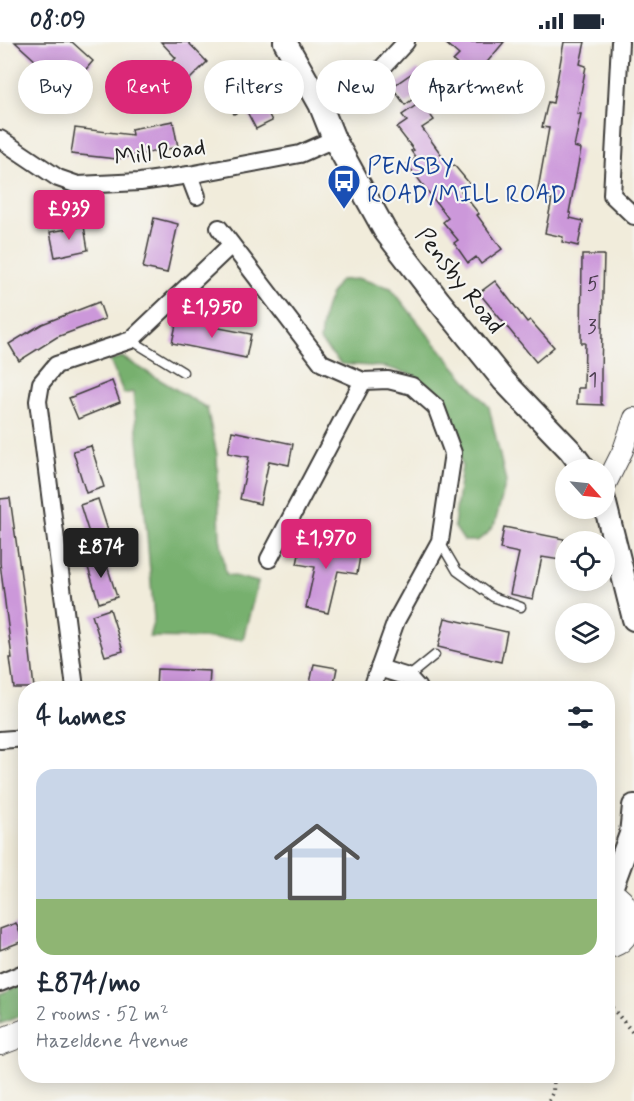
<!DOCTYPE html>
<meta charset="utf-8">
<style>
:root{--surface:#fff;--page:#f2f2f3;--text:#1f2937;--muted:#747a83;--line:#e0e1e3;--accent:#db2777}
body{margin:0;font-family:Mynerve,sans-serif;background:var(--page);color:var(--text);height:100vh;display:flex;flex-direction:column;font-size:22px;white-space:nowrap}
*{box-sizing:border-box;margin:0}
p{font-size:20px;color:var(--muted)}
.icon{flex:none;width:33px;height:33px;fill:none;stroke:currentColor;stroke-width:2;stroke-linecap:round;stroke-linejoin:round}
.map{position:relative;flex:1;overflow:hidden}
.details{position:absolute;left:18px;top:639px;width:597px;height:402px;display:flex;flex-direction:column;background:var(--surface);border-radius:24px;box-shadow:0 3px 15px #0003}
.details>*{flex:none}
.guide{position:absolute;left:18px;top:18px;width:598px;height:54px;display:flex;gap:12px}
.needle{width:39px;rotate:117deg}
.controls{position:absolute;left:555px;top:417px;display:grid;gap:12px}
.controls a{display:grid;place-items:center;width:60px;height:60px;border-radius:50%;background:var(--surface);box-shadow:0 3px 15px #0003;font-size:30px}
.price{position:absolute;translate:-50% -51px;padding:0 14px;border-radius:6px;background:var(--accent);color:#fff;font-size:20px;line-height:39px;filter:drop-shadow(0 2px 3px #0008)}
.price::after{content:'';position:absolute;left:50%;top:36px;width:18px;height:14px;margin-left:-9px;background:inherit;clip-path:polygon(0 0,100% 0,50% 100%)}
.price.current{background:#222;color:#fff}
ul{padding:0;list-style:none}
li{display:grid;align-content:center;gap:12px;height:318px;padding:0 18px}
li+li{border-top:2px solid var(--line)}
li span{display:grid;place-items:center;height:186px;border-radius:18px;color:#555}
li>.icon{margin-inline-start:auto}
span .icon{width:108px;height:108px;fill:#fffc;stroke-width:1}
li b{font-size:26px}
h2{display:flex;justify-content:space-between;align-items:center;height:72px;padding:0 18px;font-size:26px}
.pill{padding:0 21px;border-radius:27px;background:var(--surface);box-shadow:0 3px 15px #0003;font-size:21px;line-height:54px}
.pill.current{background:var(--accent);color:#fff}
.status{display:flex;justify-content:space-between;align-items:center;height:42px;padding:0 30px;background:var(--surface);direction:ltr}
.status svg{height:16px;fill:currentColor}
.map>svg:first-child{display:block}
.forest{fill:#77b06e;stroke:#4a6645;stroke-width:1.5}
.building{fill:#cc98da}
.lines{fill:none;stroke-linecap:round;stroke-linejoin:round}
.service-casing{stroke:#3c3b39;stroke-width:11}
.minor-casing{stroke:#3c3b39;stroke-width:20}
.tertiary-casing{stroke:#3c3b39;stroke-width:22}
.secondary-casing{stroke:#3c3b39;stroke-width:26}
.primary-casing{stroke:#3c3b39;stroke-width:28}
.path{stroke:#3c3b39;stroke-width:4;stroke-dasharray:1.5 4.5;stroke-linecap:butt}
.service{stroke:#fff;stroke-width:8}
.minor{stroke:#fff;stroke-width:16}
.tertiary{stroke:#fff;stroke-width:20}
.secondary{stroke:#fff;stroke-width:22}
.primary{stroke:#fff;stroke-width:26}
.labels{text-anchor:middle;dominant-baseline:central;stroke-width:4.5;stroke-linejoin:round;paint-order:stroke}
.number-label{font-size:21px;fill:#483b4c}
.street-label{font-size:24px;fill:#1c1c1c;stroke:#f6f6f2}
.transit-label{font-size:24px;fill:#164399;stroke:#f6f6f2;text-anchor:start}
</style>
<div class="status"><b>08:09</b><svg viewBox="0 0 49 12"><path d="M0 12V9h3v3zM5 12V6h3v6zM10 12V3h3v9zM15 12V0h3v12zM26 1h20v11H26zM47 4h2v5h-2z"/></svg></div>
<div class="map">
<svg width="634" height="1059" viewBox="0 0 634 1059">
<rect width="100%" height="100%" fill="#f6f6f2"/>
<filter id="ink" filterUnits="userSpaceOnUse"><feTurbulence type="fractalNoise" baseFrequency=".0167" numOctaves="2"/><feDisplacementMap in="SourceGraphic" scale="12" xChannelSelector="R" yChannelSelector="G"/><feConvolveMatrix kernelMatrix="1 2 1 2 8 2 1 2 1" color-interpolation-filters="sRGB"/></filter>
<filter id="wash" filterUnits="userSpaceOnUse"><feTurbulence type="fractalNoise" baseFrequency=".008" numOctaves="4" result="noise"/><feDisplacementMap in="SourceGraphic" scale="24" xChannelSelector="R" yChannelSelector="G"/><feGaussianBlur stdDeviation="1.35" result="paint"/><feColorMatrix in="noise" values="0 0 0 0 0 0 0 0 0 0 0 0 0 0 0 0 0 1.4 0 .05"/><feComposite in="paint" operator="in"/></filter>
<g filter="url(#wash)">
<rect width="100%" height="100%" fill="#f1ecdb"/>
<g class="forest">
<path d="M360,237L391,246L429,294L489,365L506,440L495,481L487,492L477,499H464L454,484L462,423L453,382L437,349L413,333L385,325L341,322L320,299C322,276 325,257 340,238Z"/>
<polygon points="122,315 207,366 217,413 220,495 226,532 258,540 243,597 149,595 154,577 143,446 133,350 124,352 110,319"/>
<polygon points="25,941 25,972 0,982 0,952"/>
</g>
<g id="blocks">
<g class="building">
<polygon points="15,0 72,0 93,19 74,41 55,24 49,31"/>
<polygon points="161,0 188,0 207,20 183,44 166,26 176,16"/>
<polygon points="444,0 504,0 473,37 453,19 459,13"/>
<polygon points="564,0 585,0 580,22 586,24 577,72 581,72 574,105 581,107 569,171 571,171 570,176 583,179 578,204 562,200 563,195 545,191 552,157 537,153 549,86 542,85 548,60 553,61"/>
<polygon points="418,27 430,44 405,63 392,45"/>
<polygon points="254,43 272,79 256,87 245,66 234,72 226,57"/>
<polygon points="421,60 434,78 422,86 451,126 454,123 469,141 461,149 479,172 477,173 502,207 481,222 476,215 468,221 454,201 458,198 443,180 448,176 407,122 416,116 411,109 414,108 397,86 407,79 402,73"/>
<polygon points="173,79 178,105 117,117 71,112 75,86 132,93 131,87"/>
<polygon points="154,176 178,182 167,231 143,226"/>
<polygon points="84,184 88,208 55,215 50,190"/>
<polygon points="582,213 604,213 601,329 601,361 603,363 577,362 578,346 584,346 585,301 581,301"/>
<polygon points="495,239 527,280 530,278 554,305 536,320 479,251"/>
<polygon points="99,260 105,277 57,295 19,319 9,302 42,282"/>
<polygon points="177,278 251,292 246,316 172,301"/>
<polygon points="112,339 120,360 78,377 69,356"/>
<polygon points="232,389 293,402 289,423 269,419 260,462 240,457 249,415 228,411"/>
<polygon points="91,404 104,445 86,451 73,409"/>
<polygon points="10,456 23,548 34,646 14,646 10,616 12,616 0,521 0,457"/>
<polygon points="98,457 111,498 93,504 80,463"/>
<polygon points="504,485 564,497 560,518 542,515 533,557 510,552 519,511 500,507"/>
<polygon points="302,498 361,508 357,532 338,529 328,571 306,566 315,525 297,522"/>
<polygon points="104,514 117,555 99,561 86,519"/>
<polygon points="110,567 123,609 105,614 92,573"/>
<polygon points="445,576 507,590 501,620 438,605"/>
<polygon points="314,622 337,626 333,646 309,646"/>
<polygon points="157,627 210,629 209,646 156,646"/>
<polygon points="16,881 23,899 0,908 0,887"/>
</g>
</g>
</g>
<g filter="url(#ink)">
<use href="#blocks" fill-opacity="0" stroke="#3c3b39" stroke-width="1.5"/>
<g class="lines">
<g class="service-casing">
<g id="service">
<polyline points="131,298 183,330"/>
<polyline points="440,500 457,529 493,555 521,565"/>
<polyline points="408,635 435,613"/>
</g>
</g>
<g class="minor-casing">
<g id="minor">
<polyline points="620,0 612,153 634,174"/>
<polyline points="320,62 371,38 406,0"/>
<polyline points="0,97 58,136 78,143 140,140 189,133 300,112 334,97"/>
<polyline points="189,133 197,154"/>
<polyline points="219,186 322,321 363,339 269,517"/>
<polyline points="363,339 388,338 412,344 436,365 453,411 440,499 396,579 372,646"/>
<polyline points="379,626 408,635 418,646"/>
<polyline points="75,646 38,359 41,341 56,323 131,298 231,203"/>
<polyline points="0,698 26,696"/>
<polyline points="0,941 26,930"/>
</g>
</g>
<g class="tertiary-casing">
<polyline id="tertiary" points="604,446 623,408 634,376"/>
</g>
<g class="secondary-casing">
<g id="secondary">
<polyline points="285,0 320,62 334,97 385,189 439,259 504,339 570,408 585,428"/>
<polyline points="604,458 634,577"/>
<polyline points="609,852 631,792 634,764"/>
</g>
</g>
<g class="primary-casing">
<g id="primary">
<path d="M608,852C634,861 634,899 608,903"/>
<polyline points="0,1000 26,990"/>
</g>
</g>
<g class="path">
<polyline points="608,961 634,992"/>
<polyline points="549,1059 553,1050 554,1034"/>
</g>
<use href="#service" class="service"/>
<use href="#minor" class="minor"/>
<use href="#tertiary" class="tertiary"/>
<use href="#secondary" class="secondary"/>
<use href="#primary" class="primary"/>
</g>
</g>
<defs>
<g id="bus-pin" transform="scale(1.725)"><path d="M0 17L-7.5 6A9.5 9.5 0 1 1 7.5 6Z" fill="#1a4fb4" stroke="#f6f6f2"/><path d="M-5-6H5V4H4V6H2V4H-2V6H-4V4H-5ZM-3.5-4V0h7V-4ZM-3.5 1.2v1.5H-2V1.2ZM2 1.2v1.5H3.5V1.2Z" fill="#fff"/></g>
</defs>
<g fill-rule="evenodd">
<use href="#bus-pin" x="344" y="139"/>
</g>
<g class="labels">
<g class="number-label">
<text x="593" y="242">5</text>
<text x="592" y="285">3</text>
<text x="593" y="338">1</text>
</g>
<g class="street-label">
<text transform="translate(160 111) rotate(-7)">Mill Road</text>
<text transform="translate(459 239) rotate(52)">Pensby Road</text>
</g>
<g class="transit-label">
<text x="367" y="125">PENSBY<tspan x="367" dy="28">ROAD/MILL ROAD</tspan></text>
</g>
</g>
</svg>
<div class="controls">
<a><svg class="needle" viewBox="-14 -14 28 28"><path d="M0-13l5 13h-10z" fill="#e53935"/><path d="M0 13l5-13h-10z" fill="#747a83"/></svg></a>
<a><svg class="icon" aria-label="locate" viewBox="0 0 24 24"><circle cx="12" cy="12" r="6"/><path d="M12 2v4M12 18v4M2 12h4M18 12h4"/></svg></a>
<a><svg class="icon" aria-label="layers" viewBox="0 0 24 24"><path d="M12 4l9 5-9 5-9-5zM3 14l9 5 9-5"/></svg></a>
</div>
<b class="price" style="left:69px;top:199px">£939</b>
<b class="price" style="left:212px;top:297px">£1,950</b>
<b class="price" style="left:326px;top:528px">£1,970</b>
<b class="price current" style="left:101px;top:537px">£874</b>
<div class="guide">
<a class="pill">Buy</a>
<a class="pill current">Rent</a>
<a class="pill">Filters</a>
<a class="pill">New</a>
<a class="pill">Apartment</a>
</div>
<section class="details">
<h2>4 homes<svg class="icon" aria-label="filters" viewBox="0 0 24 24"><path d="M4 7h16M4 17h16"/><circle cx="9" cy="7" r="2"/><circle cx="15" cy="17" r="2"/></svg></h2>
<ul>
<li><span style="background:linear-gradient(#c9d6e8 70%,#8fb573 0)"><svg class="icon" aria-label="home" viewBox="0 0 24 24"><path d="M3 11l9-7 9 7M6 9v11h12V9"/></svg></span><div><b>£874/mo</b><p>2 rooms · 52 m²</p><p>Hazeldene Avenue</p></div></li>
</ul>
</section>
</div>
